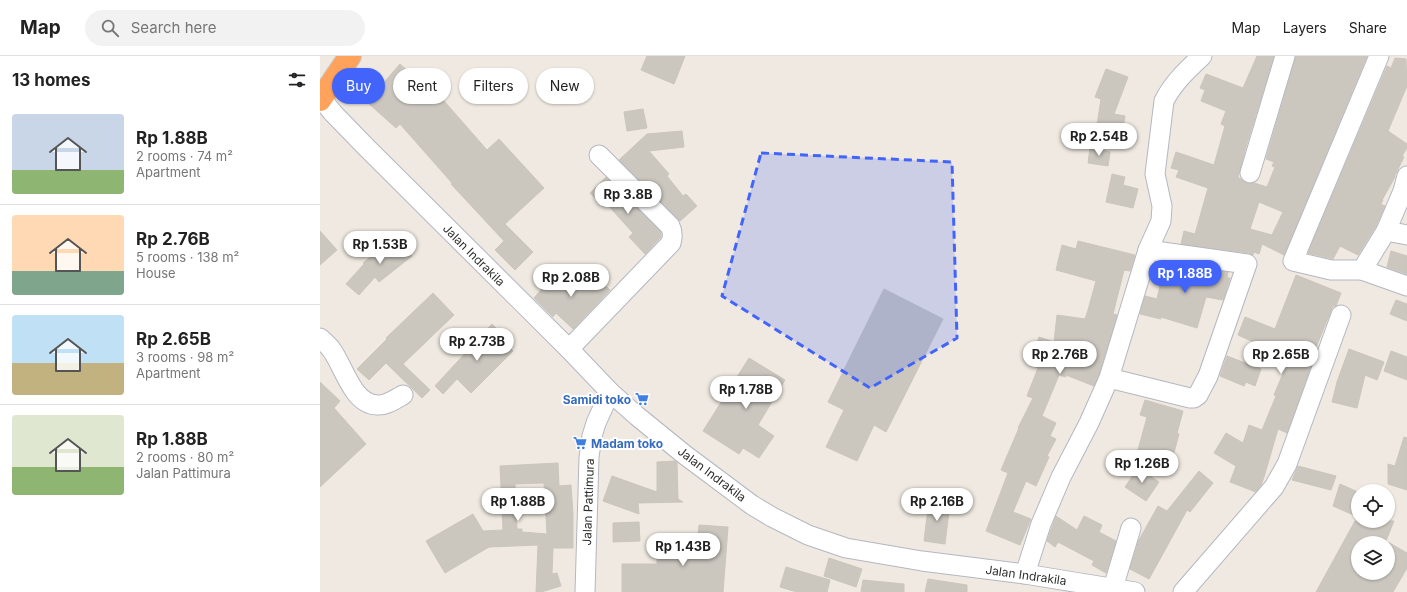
<!DOCTYPE html>
<meta charset="utf-8">
<style>
:root{--surface:#fff;--page:#f2f2f2;--text:#222;--muted:#767676;--line:#e0e0e0;--accent:#4264fb}
body{margin:0;font-family:Inter,sans-serif;background:var(--page);color:var(--text);height:100vh;display:flex;flex-direction:column;font-size:15px;white-space:nowrap}
*{box-sizing:border-box;margin:0}
p{font-size:13px;color:var(--muted)}
.icon{flex:none;width:22px;height:22px;fill:none;stroke:currentColor;stroke-width:2;stroke-linecap:round;stroke-linejoin:round}
.map{position:relative;flex:1;overflow:hidden}
.panel{display:flex;flex-direction:column;background:var(--surface);width:320px}
.panel>*{flex:none}
.top-card{position:absolute;left:12px;top:12px;width:380px;height:36px;display:flex;gap:8px}
.controls{position:absolute;left:1031px;top:428px;display:grid;gap:8px}
.controls a{display:grid;place-items:center;width:44px;height:44px;border-radius:50%;background:var(--surface);box-shadow:0 1px 3px #0004;font-size:20px}
.price{position:absolute;translate:-50% -34px;padding:0 9px;border-radius:14px;background:#fff;color:#222;font-size:13px;line-height:26px;filter:drop-shadow(0 1px 2px #0008)}
.price::after{content:'';position:absolute;left:50%;top:24px;width:12px;height:9px;margin-left:-6px;background:inherit;clip-path:polygon(0 0,100% 0,50% 100%)}
.price.current{background:var(--accent);color:#fff}
ul{padding:0;list-style:none}
li{display:flex;align-items:center;gap:12px;height:100px;padding:0 12px}
li+li{border-top:1px solid var(--line)}
li span{display:grid;place-items:center;flex:none;width:112px;height:80px;border-radius:4px;color:#555}
li>.icon{margin-inline-start:auto}
span .icon{width:48px;height:48px;fill:#fffc;stroke-width:1}
li b{font-size:17px}
h2{display:flex;justify-content:space-between;align-items:center;height:48px;padding:0 12px;font-size:17px}
.pill{padding:0 14px;border-radius:18px;background:var(--surface);box-shadow:0 1px 3px #0004;font-size:14px;line-height:36px}
.pill.current{background:var(--accent);color:#fff}
header{display:flex;align-items:center;gap:24px;box-sizing:border-box;height:56px;padding:0 20px;background:var(--surface);border-bottom:1px solid var(--line)}
header strong{font-size:19px}
nav{display:flex;gap:22px;margin-inline-start:auto;font-size:14px}
.search{width:280px;height:36px;background:var(--page);display:flex;align-items:center;gap:10px;box-sizing:border-box;padding:0 14px;border-radius:22px;color:var(--muted);font-size:15px}
main{display:flex;flex:1;min-height:0}
.map>svg:first-child{display:block}
.building{fill:#cbc7bf;stroke:#cbc5ba;fill-rule:evenodd}
.lines{fill:none;stroke-linecap:round;stroke-linejoin:round}
.minor-casing{stroke:#b4b7c1;stroke-width:21}
.highway-casing{stroke:#c9c9c9;stroke-width:24}
.minor{stroke:#fff;stroke-width:19}
.highway{stroke:#ffa35c;stroke-width:22}
.marked{fill:#4264fb;fill-opacity:0.2;stroke:#4264fb;stroke-width:3;stroke-dasharray:8 5;stroke-linejoin:round}
.labels{text-anchor:middle;dominant-baseline:central;stroke-width:4;stroke-linejoin:round;paint-order:stroke}
.street-label{font-size:12px;fill:#2e2e2e;stroke:#fff}
.shop-label{font-size:12px;font-weight:bold;fill:#366cbe;stroke:#fff;text-anchor:end}
</style>
<header>
<strong>Map</strong>
<div class="search"><svg class="icon" aria-label="search" viewBox="0 0 24 24"><circle cx="10" cy="10" r="6"/><path d="M15 15l6 6"/></svg>Search here</div>
<nav><a>Map</a><a>Layers</a><a>Share</a></nav>
</header>
<main>
<section class="panel">
<h2>13 homes<svg class="icon" aria-label="filters" viewBox="0 0 24 24"><path d="M4 7h16M4 17h16"/><circle cx="9" cy="7" r="2"/><circle cx="15" cy="17" r="2"/></svg></h2>
<ul>
<li><span style="background:linear-gradient(#c9d6e8 70%,#8fb573 0)"><svg class="icon" aria-label="home" viewBox="0 0 24 24"><path d="M3 11l9-7 9 7M6 9v11h12V9"/></svg></span><div><b>Rp 1.88B</b><p>2 rooms · 74 m²</p><p>Apartment</p></div></li>
<li><span style="background:linear-gradient(#ffd9b3 70%,#7fa58c 0)"><svg class="icon" aria-label="home" viewBox="0 0 24 24"><path d="M3 11l9-7 9 7M6 9v11h12V9"/></svg></span><div><b>Rp 2.76B</b><p>5 rooms · 138 m²</p><p>House</p></div></li>
<li><span style="background:linear-gradient(#bfe0f5 60%,#c2b280 0)"><svg class="icon" aria-label="home" viewBox="0 0 24 24"><path d="M3 11l9-7 9 7M6 9v11h12V9"/></svg></span><div><b>Rp 2.65B</b><p>3 rooms · 98 m²</p><p>Apartment</p></div></li>
<li><span style="background:linear-gradient(#dfe7d0 65%,#8fb573 0)"><svg class="icon" aria-label="home" viewBox="0 0 24 24"><path d="M3 11l9-7 9 7M6 9v11h12V9"/></svg></span><div><b>Rp 1.88B</b><p>2 rooms · 80 m²</p><p>Jalan Pattimura</p></div></li>
</ul>
</section>
<div class="map">
<svg width="1087" height="536" viewBox="0 0 1087 536">
<rect width="100%" height="100%" fill="#efe9e1"/>
<g class="building">
<polygon points="327,0 365,0 354,28 321,14"/>
<path d="M937,0H954L925,94L918,121L926,127H934L947,131L955,111L952,110L954,106L946,103L976,0H1047L964,199L942,188L939,198L934,196L933,199L929,197L861,188L864,175L875,178L888,132L856,121L859,114L851,112L856,96L894,109L905,70L901,68L906,55L881,45L885,34L880,32L886,18L923,32ZM939,146L963,156L952,179L930,173Z"/>
<polygon points="1075,2 1086,3 1087,30 1068,75 1087,88 1087,92 1082,100 1084,101 1075,119 1075,121 1062,144 1063,144 1061,148 1065,150 1056,170 1038,199 1020,190 1013,203 988,197 1067,10 1071,12"/>
<polygon points="80,8 115,39 117,37 167,94 179,83 224,132 185,168 213,196 195,214 175,194 184,185 131,128 132,127 80,68 76,72 47,46"/>
<polygon points="786,13 808,21 794,58 805,60 803,73 777,69 781,43 775,41"/>
<polygon points="323,53 327,72 307,75 304,56"/>
<polygon points="362,75 364,91 329,95 349,118 347,120 363,140 366,138 377,150 360,165 299,104 327,78"/>
<polygon points="770,92 790,96 788,110 768,107"/>
<polygon points="792,118 805,121 803,129 818,133 813,152 786,146"/>
<polygon points="286,121 341,176 341,181 325,198 309,181 313,177 287,148 284,151 270,137"/>
<polygon points="0,175 17,194 0,209"/>
<polygon points="76,180 92,200 59,226 55,221 39,239 26,228 44,208 43,207"/>
<polygon points="758,185 815,199 810,215 804,214 793,258 797,259 779,318 774,330 746,319 746,321 739,319 722,360 736,367 730,380 736,383 727,400 729,401 716,430 706,425 693,456 711,463 700,489 666,475 688,417 681,414 699,372 698,372 713,342 707,340 718,312 710,309 719,281 734,286 737,259 765,263 768,254 776,225 736,214 742,189 756,193"/>
<polygon points="1071,195 1087,200 1087,218 1067,211"/>
<polygon points="845,208 908,216 907,222 910,222 903,244 886,241 877,272 841,261 841,263 820,258 825,240 837,243"/>
<polygon points="237,215 260,235 274,219 290,234 253,273 236,257 233,261 214,242"/>
<polygon points="976,219 1021,237 1016,250 1013,250 994,296 996,296 967,377 958,373 944,421 941,429 936,436 910,426 916,410 894,397 906,377 923,387 929,369 942,374 956,340 954,339 967,308 947,300 949,293 918,279 925,261 955,273"/>
<polygon points="564,233 623,263 566,376 554,369 537,405 506,391 524,354 508,346"/>
<polygon points="113,237 134,259 83,308 110,334 102,342 66,307 49,324 37,313 67,283 66,282"/>
<polygon points="1076,244 1087,248 1087,265 1070,258"/>
<polygon points="172,268 180,276 177,280 193,295 151,337 137,323 123,338 115,330"/>
<polygon points="1029,293 1064,306 1057,324 1045,319 1037,352 1012,346 1017,326"/>
<polygon points="1071,295 1087,301 1087,324 1064,315"/>
<polygon points="907,300 941,313 935,330 926,326 924,330 900,320"/>
<polygon points="429,302 465,324 438,369 454,380 439,402 423,392 419,398 383,375"/>
<polygon points="0,326 20,345 14,352 46,388 0,431"/>
<polygon points="825,344 863,355 857,377 859,378 852,404 818,394 827,361 820,359"/>
<polygon points="1084,381 1087,382 1087,434 1068,428 1068,408 1075,410"/>
<polygon points="355,405 357,407 358,443 363,446 318,447 319,458 283,445 292,420 337,436 337,406"/>
<path d="M238,407L239,430L251,429L253,458V492H233L232,518L237,517L241,530L221,536H216L218,489L169,491L125,517L106,485L153,458L163,475L183,474L180,410ZM224,427L227,478L202,476V473H197L195,428Z"/>
<polygon points="978,410 1016,420 1011,434 972,424"/>
<polygon points="818,412 839,426 826,445 805,431"/>
<polygon points="879,415 893,427 870,456 867,454 829,523 810,513 819,484 838,450 847,455"/>
<polygon points="1020,428 1038,436 1038,461 1013,450"/>
<polygon points="609,444 630,447 625,488 604,485"/>
<polygon points="736,460 757,474 764,460 782,469 779,476 796,485 786,517 772,509 774,505 738,486 735,491 727,485"/>
<polygon points="1035,465 1074,465 1065,487 1038,487 1038,517 1068,517 1068,486 1087,497 1087,512 1073,536 996,536"/>
<polygon points="319,466 320,485 293,486 293,467"/>
<polygon points="379,469 408,471 403,536 302,536 302,508 337,508 337,491 377,492"/>
<polygon points="509,502 542,513 536,531 504,520"/>
<polygon points="466,511 510,524 507,536 477,536 460,531"/>
<polygon points="608,523 647,529 647,536 605,536"/>
<polygon points="543,524 584,528 584,536 541,536"/>
</g>
<g class="lines">
<g class="minor-casing">
<g id="minor">
<polyline points="1059,0 973,205 1011,214 1042,214 1066,175 1087,179"/>
<polyline points="0,41 13,57 47,92 249,293 290,336 317,360 365,399 432,449 452,461 488,479 526,492 602,505 705,518 815,536"/>
<polyline points="930,117 965,0"/>
<polyline points="1066,175 1083,135 1087,120"/>
<polyline points="1042,214 1087,230"/>
<path d="M0,282C4,286 8,289 11,293C24,310 32,348 57,349C66,350 75,343 83,339"/>
<path d="M249,293L351,187C353,180 353,176 350,170L279,99"/>
<polyline points="789,322 870,342 874,342 878,339 888,320 927,208 828,194"/>
<path d="M705,518L721,468L741,421L769,367L789,322L828,194L841,165L842,150L835,118L844,45C853,27 867,14 882,0"/>
<polyline points="793,532 811,472"/>
<polyline points="265,536 268,436 269,401 272,380 276,367 290,336"/>
<polyline points="863,536 954,431 967,408 1021,259"/>
</g>
</g>
<g class="highway-casing">
<polyline id="highway" points="0,44 30,0"/>
</g>
<use href="#minor" class="minor"/>
<use href="#highway" class="highway"/>
</g>
<path class="marked" d="M441,97L632,106L637,282L550,332L402,240Z"/>
<defs>
<g id="supermarket-bare" transform="scale(1.08)"><path d="M-6-5.5h2.5l.6 2H6L4.5 2H-2.5L-4.4-4H-6ZM-1.5 3.2a1.3 1.3 0 1 0 .1 0ZM3 3.2a1.3 1.3 0 1 0 .1 0Z" fill="#3f7fe0" stroke="#fff" stroke-width="2.5" paint-order="stroke"/></g>
</defs>
<g fill-rule="evenodd">
<use href="#supermarket-bare" x="322" y="343"/>
<use href="#supermarket-bare" x="260" y="387"/>
</g>
<g class="labels">
<g class="street-label">
<text transform="translate(154 199) rotate(45)">Jalan Indrakila</text>
<text transform="translate(392 418) rotate(37)">Jalan Indrakila</text>
<text transform="translate(268 446) rotate(-88)">Jalan Pattimura</text>
<text transform="translate(706 519) rotate(8)">Jalan Indrakila</text>
</g>
<g class="shop-label">
<text x="311" y="343">Samidi toko</text>
<text x="271" y="387" text-anchor="start">Madam toko</text>
</g>
</g>
</svg>
<div class="controls">
<a><svg class="icon" aria-label="locate" viewBox="0 0 24 24"><circle cx="12" cy="12" r="6"/><path d="M12 2v4M12 18v4M2 12h4M18 12h4"/></svg></a>
<a><svg class="icon" aria-label="layers" viewBox="0 0 24 24"><path d="M12 4l9 5-9 5-9-5zM3 14l9 5 9-5"/></svg></a>
</div>
<b class="price" style="left:779px;top:101px">Rp 2.54B</b>
<b class="price" style="left:308px;top:159px">Rp 3.8B</b>
<b class="price" style="left:60px;top:209px">Rp 1.53B</b>
<b class="price current" style="left:865px;top:238px">Rp 1.88B</b>
<b class="price" style="left:251px;top:242px">Rp 2.08B</b>
<b class="price" style="left:157px;top:306px">Rp 2.73B</b>
<b class="price" style="left:740px;top:319px">Rp 2.76B</b>
<b class="price" style="left:961px;top:319px">Rp 2.65B</b>
<b class="price" style="left:426px;top:354px">Rp 1.78B</b>
<b class="price" style="left:822px;top:428px">Rp 1.26B</b>
<b class="price" style="left:198px;top:466px">Rp 1.88B</b>
<b class="price" style="left:617px;top:466px">Rp 2.16B</b>
<b class="price" style="left:363px;top:511px">Rp 1.43B</b>
<div class="top-card">
<a class="pill current">Buy</a>
<a class="pill">Rent</a>
<a class="pill">Filters</a>
<a class="pill">New</a>
</div>
</div>
</main>
